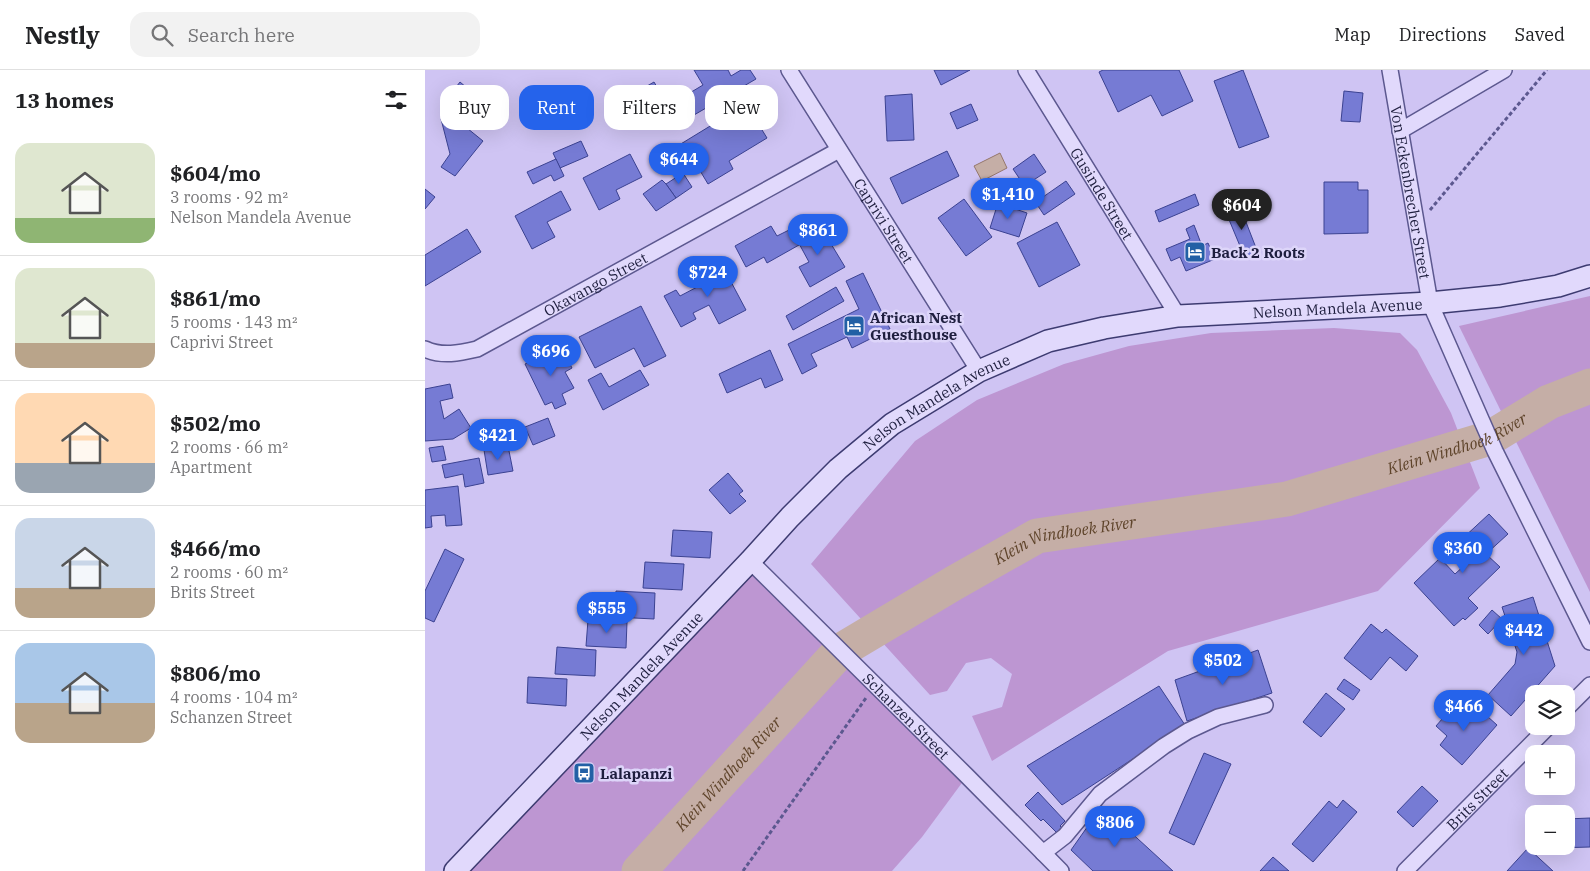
<!DOCTYPE html>
<meta charset="utf-8">
<style>
:root{--surface:#fff;--page:#f2f2f2;--text:#202124;--muted:#757577;--line:#e0e0e0;--accent:#2563eb}
body{margin:0;font-family:"IBM Plex Serif",serif;background:var(--page);color:var(--text);height:100vh;display:flex;flex-direction:column;font-size:19px;white-space:nowrap}
*{box-sizing:border-box;margin:0}
p{font-size:16px;color:var(--muted)}
.icon{flex:none;width:28px;height:28px;fill:none;stroke:currentColor;stroke-width:2;stroke-linecap:round;stroke-linejoin:round}
.map{position:relative;flex:1;overflow:hidden}
.side{display:flex;flex-direction:column;background:var(--surface);width:425px}
.side>*{flex:none}
.top-card{position:absolute;left:15px;top:15px;width:475px;height:45px;display:flex;gap:10px}
.tools{position:absolute;left:1100px;top:615px;display:grid;gap:10px}
.tools a{display:grid;place-items:center;width:50px;height:50px;border-radius:10px;background:var(--surface);box-shadow:0 5px 20px #0002;font-size:25px}
.price{position:absolute;translate:-50% -42px;padding:0 11px;border-radius:18px;background:var(--accent);color:#fff;font-size:16px;line-height:32px;filter:drop-shadow(0 1px 2px #0008)}
.price::after{content:'';position:absolute;left:50%;top:30px;width:15px;height:11px;margin-left:-8px;background:inherit;clip-path:polygon(0 0,100% 0,50% 100%)}
.price.current{background:#222;color:#fff}
ul{padding:0;list-style:none}
li{display:flex;align-items:center;gap:15px;height:125px;padding:0 15px}
li+li{border-top:1px solid var(--line)}
li span{display:grid;place-items:center;flex:none;width:140px;height:100px;border-radius:15px;color:#555}
li>.icon{margin-inline-start:auto}
span .icon{width:60px;height:60px;fill:#fffc;stroke-width:1}
li b{font-size:21px}
h2{display:flex;justify-content:space-between;align-items:center;height:60px;padding:0 15px;font-size:21px}
.pill{padding:0 18px;border-radius:15px;background:var(--surface);box-shadow:0 5px 20px #0002;font-size:18px;line-height:45px}
.pill.current{background:var(--accent);color:#fff}
header{display:flex;align-items:center;gap:30px;box-sizing:border-box;height:70px;padding:0 25px;background:var(--surface);border-bottom:1px solid var(--line)}
header strong{font-size:24px}
nav{display:flex;gap:28px;margin-inline-start:auto;font-size:18px}
.search{width:350px;height:45px;background:var(--page);display:flex;align-items:center;gap:12px;box-sizing:border-box;padding:0 18px;border-radius:15px;color:var(--muted);font-size:19px}
main{display:flex;flex:1;min-height:0}
.map>svg:first-child{display:block}
.green{fill:#bd96d2}
.water{fill:#c5aea6;stroke:#95776c}
.lines{fill:none;stroke-linecap:round;stroke-linejoin:round}
.river{stroke:#c5aea6;stroke-width:35}
.building{fill:#767bd4;stroke:#3b4291}
.minor-casing{stroke:#5c588f;stroke-width:18}
.secondary-casing{stroke:#3d3b71;stroke-width:24}
.path{stroke:#5c588f;stroke-width:3;stroke-dasharray:4 2.5;stroke-linecap:butt}
.minor{stroke:#e1d9fc;stroke-width:15}
.secondary{stroke:#e1d9fc;stroke-width:21}
.labels{text-anchor:middle;dominant-baseline:central;stroke-width:5;stroke-linejoin:round;paint-order:stroke}
.street-label{font-size:15px;fill:#1e1e3e;stroke:#ddd5f9}
.poi-label{font-size:15px;font-weight:bold;fill:#1e1e3e;stroke:#ddd5f9;text-anchor:start}
.water-label{font-size:16px;font-style:italic;fill:#5f442b;stroke:#ddd5f9}
</style>
<header>
<strong>Nestly</strong>
<div class="search"><svg class="icon" aria-label="search" viewBox="0 0 24 24"><circle cx="10" cy="10" r="6"/><path d="M15 15l6 6"/></svg>Search here</div>
<nav><a>Map</a><a>Directions</a><a>Saved</a></nav>
</header>
<main>
<section class="side">
<h2>13 homes<svg class="icon" aria-label="filters" viewBox="0 0 24 24"><path d="M4 7h16M4 17h16"/><circle cx="9" cy="7" r="2"/><circle cx="15" cy="17" r="2"/></svg></h2>
<ul>
<li><span style="background:linear-gradient(#dfe7d0 75%,#8fb573 0)"><svg class="icon" aria-label="home" viewBox="0 0 24 24"><path d="M3 11l9-7 9 7M6 9v11h12V9"/></svg></span><div><b>$604/mo</b><p>3 rooms · 92 m²</p><p>Nelson Mandela Avenue</p></div></li>
<li><span style="background:linear-gradient(#dfe7d0 75%,#b9a48a 0)"><svg class="icon" aria-label="home" viewBox="0 0 24 24"><path d="M3 11l9-7 9 7M6 9v11h12V9"/></svg></span><div><b>$861/mo</b><p>5 rooms · 143 m²</p><p>Caprivi Street</p></div></li>
<li><span style="background:linear-gradient(#ffd9b3 70%,#9aa5b1 0)"><svg class="icon" aria-label="home" viewBox="0 0 24 24"><path d="M3 11l9-7 9 7M6 9v11h12V9"/></svg></span><div><b>$502/mo</b><p>2 rooms · 66 m²</p><p>Apartment</p></div></li>
<li><span style="background:linear-gradient(#c9d6e8 70%,#b9a48a 0)"><svg class="icon" aria-label="home" viewBox="0 0 24 24"><path d="M3 11l9-7 9 7M6 9v11h12V9"/></svg></span><div><b>$466/mo</b><p>2 rooms · 60 m²</p><p>Brits Street</p></div></li>
<li><span style="background:linear-gradient(#a9c7e8 60%,#b9a48a 0)"><svg class="icon" aria-label="home" viewBox="0 0 24 24"><path d="M3 11l9-7 9 7M6 9v11h12V9"/></svg></span><div><b>$806/mo</b><p>4 rooms · 104 m²</p><p>Schanzen Street</p></div></li>
</ul>
</section>
<div class="map">
<svg width="1165" height="801" viewBox="0 0 1165 801">
<rect width="100%" height="100%" fill="#cfc4f3"/>
<g class="green">
<polygon points="1165,226 1165,522 1034,256"/>
<polygon points="909,258 975,263 992,280 1026,343 1055,418 953,521 743,581 567,691 547,646 577,637 587,604 566,588 541,593 522,621 505,625 386,494 490,371 552,330 639,294 704,276 786,263"/>
<polygon points="325,491 542,706 497,767 467,801 32,801"/>
</g>
<polygon class="water" points="575,83 582,98 557,111 549,96"/>
<g class="lines">
<path class="river" id="s1" d="M214,801L415,581L529,513L612,466L862,429L1065,368L1124,332L1165,316"/>
</g>
<g class="building">
<polygon points="269,0 303,0 306,6 316,0 325,0 331,9 269,45 258,27 278,15"/>
<polygon points="509,0 545,0 516,15"/>
<polygon points="678,0 754,0 768,31 737,46 726,25 693,42 674,2"/>
<polygon points="818,0 844,67 814,78 789,11"/>
<polygon points="35,12 56,30 37,54 58,71 30,106 16,97 25,84 16,49 34,26 28,21"/>
<polygon points="229,12 238,27 220,39 210,23"/>
<polygon points="919,21 938,23 935,52 916,51"/>
<polygon points="487,24 489,70 462,71 460,26"/>
<polygon points="331,28 339,40 329,47 342,68 304,91 308,99 283,114 271,94 254,105 241,83"/>
<polygon points="546,34 553,50 532,59 525,43"/>
<polygon points="156,71 163,86 135,98 128,83"/>
<polygon points="522,81 534,106 477,134 465,108"/>
<polygon points="205,84 217,107 191,120 195,129 174,140 158,108"/>
<polygon points="609,84 621,102 607,111 618,127 641,111 650,124 619,145 588,99"/>
<polygon points="131,89 139,106 129,111 126,105 108,114 102,102"/>
<polygon points="258,103 267,117 251,128 241,114"/>
<polygon points="237,110 241,114 251,128 231,141 218,124"/>
<polygon points="899,112 933,112 933,120 943,120 943,163 899,164"/>
<polygon points="0,119 10,127 0,139"/>
<polygon points="136,121 146,140 122,152 130,167 107,179 90,146"/>
<polygon points="770,124 774,135 734,152 730,141"/>
<polygon points="539,129 567,167 541,186 513,148"/>
<polygon points="573,133 602,143 594,167 565,158"/>
<polygon points="814,134 833,183 820,188 800,140"/>
<polygon points="632,152 655,195 614,217 592,173"/>
<polygon points="394,154 420,197 385,217 374,197 384,192 371,168"/>
<polygon points="769,155 777,176 783,173 790,189 761,201 755,187 746,191 741,179 765,169 761,159"/>
<polygon points="346,156 352,166 366,159 374,175 342,193 339,187 321,197 310,176"/>
<polygon points="42,159 56,182 0,216 0,185"/>
<polygon points="296,193 321,240 294,254 284,235 268,243 271,249 256,257 239,226 251,220 255,226 276,215 271,206"/>
<polygon points="438,203 465,259 427,278 422,267 386,284 392,296 377,304 363,274 434,239 421,211"/>
<polygon points="411,217 419,231 368,260 361,246"/>
<polygon points="216,236 241,286 219,297 209,278 170,298 154,267"/>
<polygon points="136,277 147,298 140,302 149,318 137,324 141,334 130,339 127,332 120,335 100,294"/>
<polygon points="345,280 358,310 340,318 336,308 302,323 294,304"/>
<polygon points="215,300 224,315 178,340 163,310 176,303 184,317"/>
<polygon points="25,314 28,328 15,331 19,349 34,339 46,358 28,369 0,371 0,319"/>
<polygon points="123,348 130,366 108,375 100,357"/>
<polygon points="18,376 21,390 7,392 4,378"/>
<polygon points="83,376 88,401 63,405 59,380"/>
<polygon points="54,388 59,413 40,417 38,404 20,408 17,395"/>
<polygon points="303,403 318,421 314,424 321,431 305,444 284,420"/>
<polygon points="33,416 37,455 21,456 20,445 6,446 7,457 0,458 0,420"/>
<polygon points="1064,444 1083,464 1061,484 1075,497 1043,528 1053,538 1040,550 1038,548 1029,556 989,513 1015,488 1030,504 1052,484 1037,469"/>
<polygon points="248,460 287,462 285,488 246,486"/>
<polygon points="20,479 39,489 9,552 0,548 0,521"/>
<polygon points="220,492 259,494 257,520 218,518"/>
<polygon points="191,521 230,523 229,549 190,547"/>
<polygon points="1108,527 1130,596 1086,646 1063,625 1090,594 1092,582 1077,537"/>
<polygon points="1067,540 1077,549 1063,564 1054,555"/>
<polygon points="163,550 202,552 201,578 161,576"/>
<polygon points="946,554 957,563 961,559 993,586 981,601 965,587 946,610 919,588"/>
<polygon points="132,577 171,580 170,606 130,604"/>
<polygon points="833,580 847,623 762,651 750,610"/>
<polygon points="103,607 142,609 141,636 102,633"/>
<polygon points="919,609 935,620 928,630 912,619"/>
<polygon points="734,616 760,655 637,735 602,696"/>
<polygon points="901,623 920,639 896,667 878,652"/>
<polygon points="1031,633 1045,645 1052,637 1072,655 1037,695 1015,675 1022,666 1011,656"/>
<polygon points="779,683 806,694 769,775 744,763"/>
<polygon points="997,716 1013,731 988,757 972,742"/>
<polygon points="613,722 640,751 635,756 640,761 635,766 618,749 616,751 600,735"/>
<polygon points="918,730 932,742 888,792 867,774 904,731 912,738"/>
<polygon points="677,736 748,801 668,801 646,780"/>
<polygon points="1165,748 1165,777 1130,778 1130,776 1141,776 1141,749"/>
<polygon points="1103,778 1128,801 1082,801"/>
<polygon points="848,787 864,801 835,801"/>
</g>
<g class="lines">
<g class="minor-casing">
<g id="minor">
<path id="s2" d="M364,0L554,301"/>
<path id="s3" d="M601,0L753,246"/>
<path id="s4" d="M965,0L1005,233L1070,381L1165,572"/>
<polyline points="975,61 1079,0"/>
<path id="s5" d="M0,279C17,287 35,283 52,279L414,80"/>
<path id="s6" d="M325,491L542,706L636,801"/>
<polyline points="1141,639 1165,615"/>
<polyline points="618,783 640,766 675,724 739,676 763,661 793,647 840,635"/>
<path id="s7" d="M980,801L1124,656"/>
</g>
</g>
<g class="secondary-casing">
<g id="secondary">
<path id="s8" d="M30,801L325,491L365,447L413,399L467,354L554,301L623,271L679,258L753,246L1005,233L1075,226L1133,216L1165,206"/>
</g>
</g>
<g class="path">
<polyline points="1005,140 1122,0"/>
<polyline points="318,801 441,628"/>
</g>
<use href="#minor" class="minor"/>
<use href="#secondary" class="secondary"/>
</g>
<defs>
<g id="hotel-square" transform="scale(1.125)"><rect x="-9" y="-9" width="18" height="18" rx="4" fill="#2260a5" stroke="#ddd5f9"/><path d="M-6-4.5h1.5V1H6V5H4.5V3h-9V5H-6ZM-4 0a1.8 1.8 0 1 1 3.6 0ZM.5 0V-2.5h3Q6-2.5 6 0Z" fill="#fff"/></g>
<g id="bus-square" transform="scale(1.125)"><rect x="-9" y="-9" width="18" height="18" rx="4" fill="#2260a5" stroke="#ddd5f9"/><path d="M-5-6H5V4H4V6H2V4H-2V6H-4V4H-5ZM-3.5-4V0h7V-4ZM-3.5 1.2v1.5H-2V1.2ZM2 1.2v1.5H3.5V1.2Z" fill="#fff"/></g>
</defs>
<g fill-rule="evenodd">
<use href="#hotel-square" x="770" y="182"/>
<use href="#hotel-square" x="429" y="256"/>
<use href="#bus-square" x="159" y="703"/>
</g>
<g class="labels">
<g class="street-label">
<text stroke="none"><textPath href="#s4" startOffset="124">Von Eckenbrecher Street</textPath></text>
<text stroke="none"><textPath href="#s3" startOffset="145">Gusinde Street</textPath></text>
<text stroke="none"><textPath href="#s2" startOffset="178">Caprivi Street</textPath></text>
<text stroke="none"><textPath href="#s5" startOffset="188">Okavango Street</textPath></text>
<text stroke="none"><textPath href="#s8" startOffset="1095">Nelson Mandela Avenue</textPath></text>
<text stroke="none"><textPath href="#s8" startOffset="675">Nelson Mandela Avenue</textPath></text>
<text stroke="none"><textPath href="#s8" startOffset="270">Nelson Mandela Avenue</textPath></text>
<text stroke="none"><textPath href="#s6" startOffset="220">Schanzen Street</textPath></text>
<text stroke="none"><textPath href="#s7" startOffset="102">Brits Street</textPath></text>
</g>
<g class="poi-label">
<text x="786" y="182">Back 2 Roots</text>
<text x="445" y="247">African Nest<tspan x="445" dy="17">Guesthouse</tspan></text>
<text x="175" y="703">Lalapanzi</text>
</g>
<g class="water-label">
<text stroke="none"><textPath href="#s1" startOffset="958">Klein Windhoek River</textPath></text>
<text stroke="none"><textPath href="#s1" startOffset="552">Klein Windhoek River</textPath></text>
<text stroke="none"><textPath href="#s1" startOffset="132">Klein Windhoek River</textPath></text>
</g>
</g>
</svg>
<div class="tools">
<a><svg class="icon" aria-label="layers" viewBox="0 0 24 24"><path d="M12 4l9 5-9 5-9-5zM3 14l9 5 9-5"/></svg></a>
<a>+</a>
<a>−</a>
</div>
<b class="price" style="left:254px;top:115px">$644</b>
<b class="price" style="left:583px;top:150px">$1,410</b>
<b class="price current" style="left:817px;top:161px">$604</b>
<b class="price" style="left:393px;top:186px">$861</b>
<b class="price" style="left:283px;top:228px">$724</b>
<b class="price" style="left:126px;top:307px">$696</b>
<b class="price" style="left:73px;top:391px">$421</b>
<b class="price" style="left:1038px;top:504px">$360</b>
<b class="price" style="left:182px;top:564px">$555</b>
<b class="price" style="left:1099px;top:586px">$442</b>
<b class="price" style="left:798px;top:616px">$502</b>
<b class="price" style="left:1039px;top:662px">$466</b>
<b class="price" style="left:690px;top:778px">$806</b>
<div class="top-card">
<a class="pill">Buy</a>
<a class="pill current">Rent</a>
<a class="pill">Filters</a>
<a class="pill">New</a>
</div>
</div>
</main>
